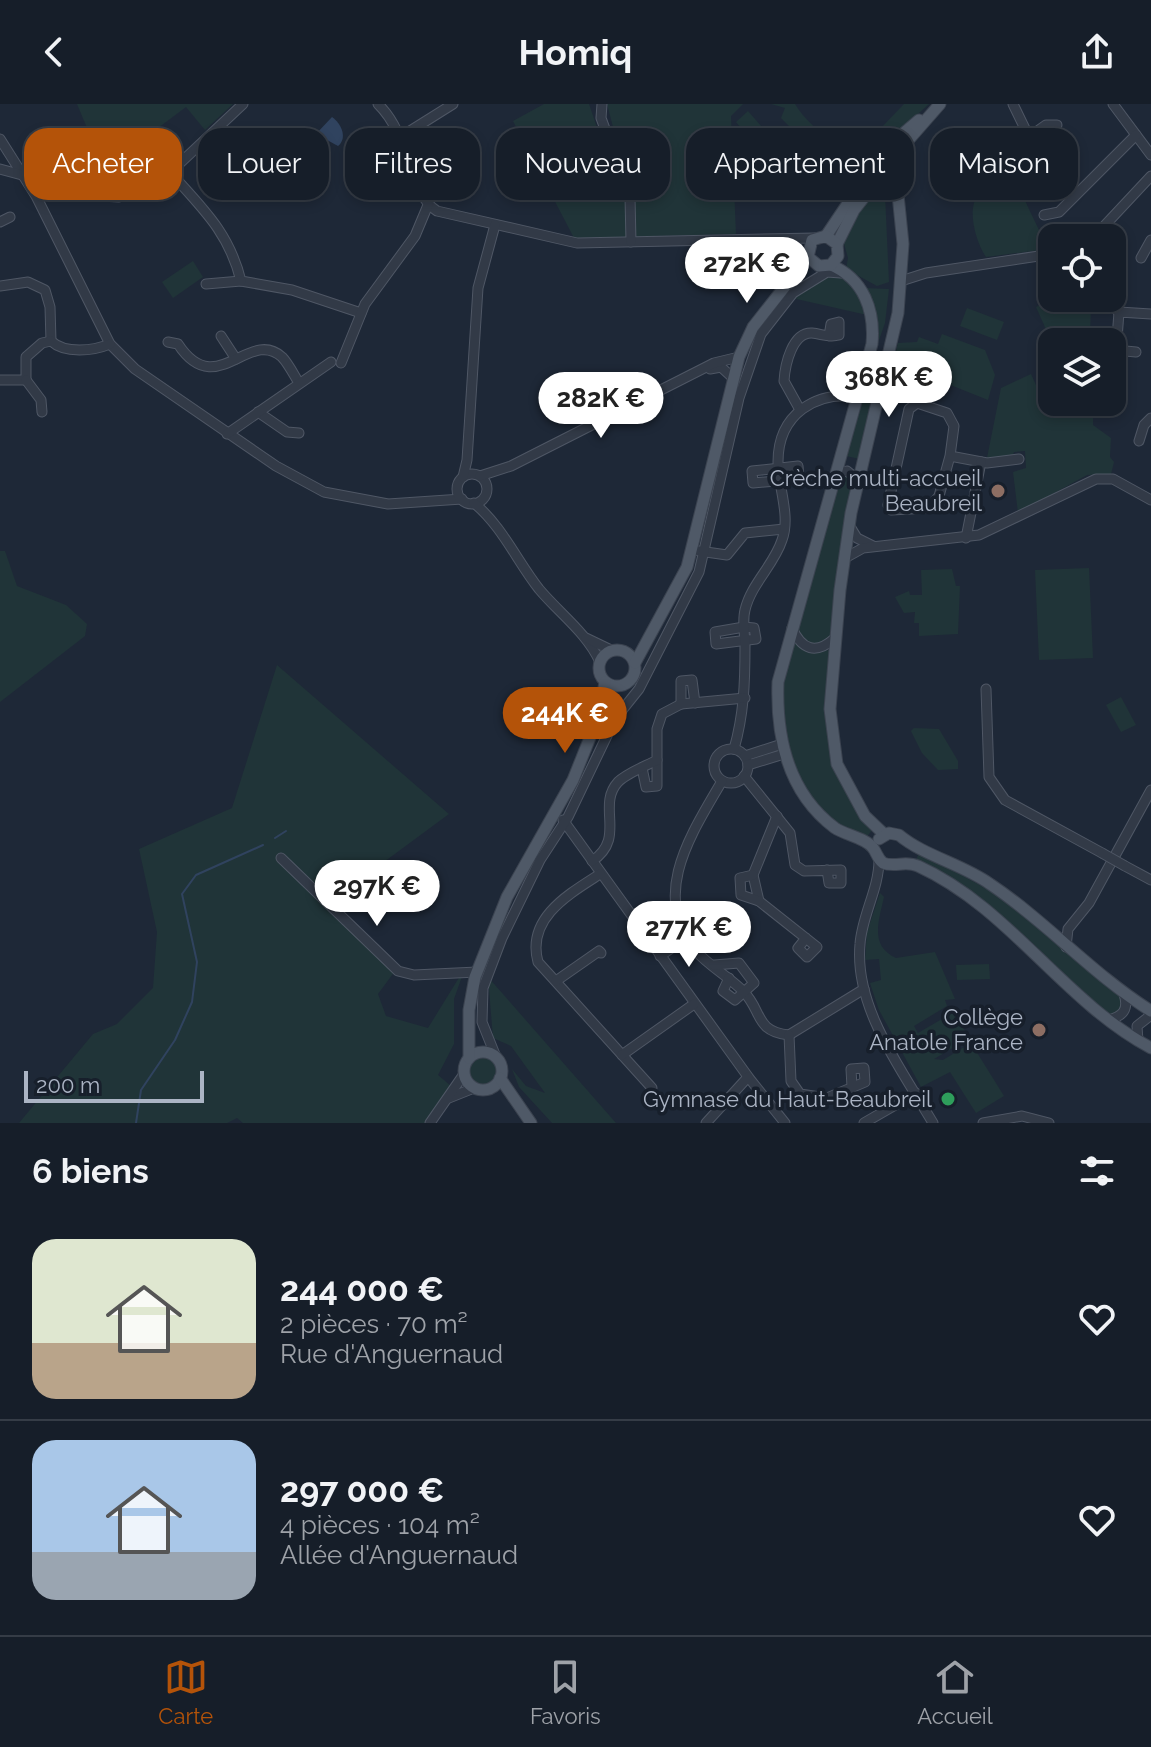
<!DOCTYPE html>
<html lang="fr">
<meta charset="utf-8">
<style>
:root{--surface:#161e29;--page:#232b35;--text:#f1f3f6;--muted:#9ea2a8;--line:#353c46;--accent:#b45309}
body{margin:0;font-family:Raleway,sans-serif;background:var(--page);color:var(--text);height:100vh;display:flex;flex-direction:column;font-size:30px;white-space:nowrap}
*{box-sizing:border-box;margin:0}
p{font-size:26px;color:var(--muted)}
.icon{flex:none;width:44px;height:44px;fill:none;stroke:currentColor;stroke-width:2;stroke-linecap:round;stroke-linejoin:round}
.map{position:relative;height:1019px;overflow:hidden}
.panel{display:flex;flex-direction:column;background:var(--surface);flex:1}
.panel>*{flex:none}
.top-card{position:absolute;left:24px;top:24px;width:1104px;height:72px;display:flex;gap:16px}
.buttons{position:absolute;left:1038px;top:120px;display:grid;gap:16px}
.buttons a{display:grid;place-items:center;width:88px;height:88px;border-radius:16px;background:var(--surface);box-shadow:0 4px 12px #0003,0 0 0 2px var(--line);font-size:40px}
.scale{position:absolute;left:24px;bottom:20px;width:180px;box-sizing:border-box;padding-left:8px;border:4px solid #abb4c4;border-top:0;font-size:22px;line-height:28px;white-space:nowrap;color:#abb4c4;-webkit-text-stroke:6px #171f2b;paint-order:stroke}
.price{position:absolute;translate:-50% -68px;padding:0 18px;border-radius:28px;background:#fff;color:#222;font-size:26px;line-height:52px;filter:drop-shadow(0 2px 4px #0008)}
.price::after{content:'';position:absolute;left:50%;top:48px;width:24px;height:18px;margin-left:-12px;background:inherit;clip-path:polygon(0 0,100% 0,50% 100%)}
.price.current{background:var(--accent);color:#fff}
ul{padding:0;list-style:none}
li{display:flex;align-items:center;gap:24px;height:200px;padding:0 32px}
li+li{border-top:2px solid var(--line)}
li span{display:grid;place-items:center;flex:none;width:224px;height:160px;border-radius:24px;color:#555}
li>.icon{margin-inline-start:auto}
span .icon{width:96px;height:96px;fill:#fffc;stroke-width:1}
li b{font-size:34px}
h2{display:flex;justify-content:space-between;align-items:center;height:96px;padding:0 32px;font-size:34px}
.tag{padding:0 28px;border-radius:24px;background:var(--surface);box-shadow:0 4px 12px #0003,0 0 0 2px var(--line);font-size:28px;line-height:72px}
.tag.current{background:var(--accent);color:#fff}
header{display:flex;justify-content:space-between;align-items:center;height:104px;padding:0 32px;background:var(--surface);font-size:36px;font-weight:700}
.tabs{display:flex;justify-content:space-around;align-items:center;height:112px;border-top:2px solid var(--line);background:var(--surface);font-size:22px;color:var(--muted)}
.tabs a{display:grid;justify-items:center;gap:4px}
.tabs .current{color:var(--accent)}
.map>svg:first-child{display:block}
.green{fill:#203438}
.water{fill:#30435f}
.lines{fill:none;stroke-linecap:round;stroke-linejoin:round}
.stream{stroke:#30435f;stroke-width:2}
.minor-casing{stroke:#4f5765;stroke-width:11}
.major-casing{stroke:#3b4350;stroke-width:13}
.minor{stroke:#323a47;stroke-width:9}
.major{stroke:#4f5967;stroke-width:11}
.minor-bridge-casing{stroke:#4f5765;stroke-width:11;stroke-linecap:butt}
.minor-bridge{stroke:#323a47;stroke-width:9}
.education-dot{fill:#8d6e63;stroke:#171f2b;stroke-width:3}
.leisure-dot{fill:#2e9e5b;stroke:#171f2b;stroke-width:3}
.labels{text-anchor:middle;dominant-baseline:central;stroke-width:7;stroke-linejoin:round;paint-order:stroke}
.poi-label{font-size:22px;fill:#abb4c4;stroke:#171f2b;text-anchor:end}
</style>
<header><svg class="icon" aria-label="back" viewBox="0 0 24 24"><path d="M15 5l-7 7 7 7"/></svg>Homiq<svg class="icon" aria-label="share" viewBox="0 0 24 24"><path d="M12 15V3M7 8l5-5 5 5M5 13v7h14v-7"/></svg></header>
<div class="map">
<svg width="1151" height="1019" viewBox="0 0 1151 1019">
<rect width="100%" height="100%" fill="#1e2837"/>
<g class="green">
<polygon points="77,0 233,0 205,26 186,3 154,27 119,40 130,83 112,84"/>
<polygon points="544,0 589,0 603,41 619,46 607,0 743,0 731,12 736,130 574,134 513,17"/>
<path d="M771,0H795C812,29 853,47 857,74L849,90C832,69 813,74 792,82L786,70L806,49L794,27L781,14L785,4Z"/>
<polygon points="904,0 929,0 900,26 884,29 881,24"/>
<polygon points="748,7 770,32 757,43 736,18"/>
<path d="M999,42L1048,145L986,153C978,142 971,119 973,104C976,83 991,85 973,64L991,45Z"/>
<polygon points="885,90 889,178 877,182 846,165 848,154 843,136 870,92"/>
<polygon points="193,157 203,173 173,194 162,178"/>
<polygon points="835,169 853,180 867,211 792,194"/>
<polygon points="865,184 889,185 885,219 871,259"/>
<polygon points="1056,194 1087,194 1091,197 1090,238 1052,239 1036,203"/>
<polygon points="967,204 1004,218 997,236 960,222"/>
<polygon points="942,230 985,246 995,271 988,296 893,258 898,239 917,238 919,233 938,240"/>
<polygon points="886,244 860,355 846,352 870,273"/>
<polygon points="1031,270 1040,290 1052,285 1052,298 1093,298 1093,321 1111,334 1110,353 1114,358 1111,370 1087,371 1018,409 1013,368 1026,364 1025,347 1014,348 1012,353 987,354 1001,284"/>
<polygon points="847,369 854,378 830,536 809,542 797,527 839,375"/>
<polygon points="0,447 5,447 17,482 66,501 87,520 85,532 0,598"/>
<polygon points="1089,464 1093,554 1039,556 1035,466"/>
<polygon points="952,465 956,482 960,482 958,530 919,532 919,519 914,519 915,508 904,509 895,493 909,487 910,491 922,491 921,466"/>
<path d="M793,533C802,548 814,548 830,546C824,627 820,658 873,725L865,735C855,730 841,725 832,717C800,687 775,634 781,588C783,570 789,551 793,533Z"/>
<polygon points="277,561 449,710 327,800 398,863 378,890 386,912 428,924 465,864 454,895 454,940 438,971 451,982 430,1019 243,1019 237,1014 227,1019 19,1019 93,930 117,920 153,884 157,828 139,745 232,704"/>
<polygon points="1121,593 1136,621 1121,628 1106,601"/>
<polygon points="914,624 939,625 958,657 958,665 938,666 922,649 911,627"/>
<path d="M919,748L1013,799L1122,894L1124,903L1110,912C1078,885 1050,854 1019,827C988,799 952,778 916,757Z"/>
<path d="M880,789L884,793C879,816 869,842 896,854L935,848L955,895L945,896L947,902L914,922L918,929L954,908L969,934L934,955L943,956L971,939L1004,992L976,1009L950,968L921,983L879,906L870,879L881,876L879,855L865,856L867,828Z"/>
<polygon points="989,860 990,875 957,876 956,861"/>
<polygon points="488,873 616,1019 552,1019 519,983 512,965 526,982 545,989 511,942 493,934"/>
<circle cx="483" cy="967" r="14"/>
</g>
<path class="water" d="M332,13C341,19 348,34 338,42L316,30Z"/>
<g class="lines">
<g class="stream">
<polyline points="275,734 286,727"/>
<polyline points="136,1019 141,986 175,936 192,898 197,858 182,790 196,771 263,741"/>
</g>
<g class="minor-casing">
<g id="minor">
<path d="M378,0C412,33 407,88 437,107L577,139L815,134"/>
<polyline points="602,0 601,14 630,93 631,138"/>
<polyline points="1013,0 1029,33 1072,94"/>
<polyline points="1113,0 1151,51"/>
<polyline points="402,32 453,0"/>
<polyline points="1029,33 1046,21 1057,21"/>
<polyline points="0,35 36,92 110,240 135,265 276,362 324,388 388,400 462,395"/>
<polyline points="0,65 101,92 119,93 144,87 162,76 243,0"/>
<path d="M169,67C202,104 229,128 241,177L292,186L361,209"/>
<polyline points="1044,111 1059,108 1136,31"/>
<polyline points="0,118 10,113"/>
<polyline points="1093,134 1151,72"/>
<polyline points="1141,154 1151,136"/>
<polyline points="901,177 926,169 1052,150"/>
<polyline points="206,180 241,177"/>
<polyline points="0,182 28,178 45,186 50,203 51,237"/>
<polyline points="1103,194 1119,208"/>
<polyline points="221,232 236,255"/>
<path d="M168,238L178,240C216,298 249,223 282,253C288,259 294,271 299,279"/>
<polyline points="1115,246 1136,248"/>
<polyline points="341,259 365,200 415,132 428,101"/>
<polyline points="710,265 721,263 733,274"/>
<path d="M0,276H26V253L42,239L51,237C65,250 93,247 110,240"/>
<polyline points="26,276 41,296 42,308"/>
<polyline points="1112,301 1119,208 1151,210"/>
<path d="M799,304L784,277C785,261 792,228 812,229C822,230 829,234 839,231V218L831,220L829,232"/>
<polyline points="258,308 287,328 299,329"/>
<polyline points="227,330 331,258"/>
<polyline points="1139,337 1144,321 1151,314"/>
<polyline points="950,352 954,322 947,309 917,299 909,305 888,401 891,406 929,404 939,392 950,352 987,359 1019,355"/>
<polygon points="798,362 799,375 753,379 752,367"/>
<polyline points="838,369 847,367 858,376"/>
<circle cx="472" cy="385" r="15"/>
<polyline points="480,372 511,362 714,259 739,253"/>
<polyline points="463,373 467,356 478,184 495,121"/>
<path d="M474,399C502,422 517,457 539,485C559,509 587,529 600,558"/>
<polyline points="849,421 857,434 873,442"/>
<polyline points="966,434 981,358"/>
<polyline points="699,447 727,451 745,429 784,425"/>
<polyline points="845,454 863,444 979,431 1096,375 1113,375 1151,396"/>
<polygon points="744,523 754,524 756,535 716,540 715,528"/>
<path d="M792,524C802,546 816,551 835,534"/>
<polyline points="586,534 611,546"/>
<polyline points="986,585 989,673 1005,696 1102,749"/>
<polyline points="681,600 681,577 692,576 695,599"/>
<circle cx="731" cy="662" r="17"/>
<path d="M734,645C744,610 745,578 745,542C745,531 742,517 745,506C751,480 774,461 782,436C791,412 778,383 778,358C778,310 816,286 860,293"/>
<polyline points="745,652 782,640"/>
<polyline points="748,661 784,650"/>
<polyline points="642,664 646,683 657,682 657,656"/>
<polyline points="744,672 790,729 795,761 804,767 841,766 841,779 829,779 827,766"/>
<path d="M722,677C692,729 649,791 696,847C709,862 728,872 743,887C763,907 754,927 789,931L864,885"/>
<polyline points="777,712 753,771 759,797 817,843 807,853 798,844 806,834"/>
<polyline points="563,716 749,974 785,1019"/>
<polyline points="281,754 398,867 414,871 477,868"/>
<path d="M879,756C879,785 862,811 860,840C854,904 902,966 933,1019"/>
<path d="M592,757C627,734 596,702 618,678C627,669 646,662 657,656V625L662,610L681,600L745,594"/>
<polyline points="1125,762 1151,776"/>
<path d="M600,770C569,790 526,814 538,858L652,984"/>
<polyline points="753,771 740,774 741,791 759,797"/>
<polyline points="1066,843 1068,825 1089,799 1151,686"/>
<polyline points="655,844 682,826"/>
<polyline points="660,852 686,834"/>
<polyline points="714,861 739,859 754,879 735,896 723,887 729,874"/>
<polyline points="556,877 599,847 601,849"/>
<path d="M1108,916C1123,912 1129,906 1124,890"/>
<polyline points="789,931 791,977 800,990 827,994 865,978 864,964 851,965 852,983"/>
<polyline points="1138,937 1137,922 1151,911"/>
<polyline points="622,951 694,900"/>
<polyline points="496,953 482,918 483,884 502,834 540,756 568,713 615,615 639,585 699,468 739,294 761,230 793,189 827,168 841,169"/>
<polyline points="449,994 474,984"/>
<polyline points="430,1019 464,970"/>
<polyline points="706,1019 748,973"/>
<polyline points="864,1019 916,989"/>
<polyline points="983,1019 1022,1012 1049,1019"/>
</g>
</g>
<g class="major-casing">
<g id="major">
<circle cx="882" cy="58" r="20"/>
<polyline points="891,40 919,16"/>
<polyline points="901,52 904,41 940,0"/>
<polyline points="826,132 867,71"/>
<polyline points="837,140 854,106 877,77"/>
<path d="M831,161C864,175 875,207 872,240L778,578C776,633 788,689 835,724C845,731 866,734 873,744C877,749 877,754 883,759C896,764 904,756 918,762C1010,804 1063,897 1151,944"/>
<circle cx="617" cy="564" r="18"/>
<polyline points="635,559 687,463 739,253 753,223 808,153 812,136 826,132 837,140 838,152 831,161 819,162 808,153"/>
<polyline points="885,731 865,712 837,660 830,605 840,486 851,409 898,209 903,140 896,71"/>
<path d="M879,735L889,729L899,731C924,752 962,760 990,780C1047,818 1092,870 1151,907"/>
<circle cx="483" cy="967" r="19"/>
<polyline points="469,954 469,906 475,873 507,793 573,676 599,611 605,578"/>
<polyline points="500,974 531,1019"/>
</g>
</g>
<use href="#minor" class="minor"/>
<use href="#major" class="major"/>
<g class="minor-bridge-casing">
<polyline id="minor-bridge" points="1102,749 1125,762"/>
</g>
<use href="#minor-bridge" class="minor-bridge"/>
</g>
<g class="education-dot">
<circle cx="998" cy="387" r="8"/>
<circle cx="1039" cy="926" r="8"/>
</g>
<circle class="leisure-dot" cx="948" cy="995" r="8"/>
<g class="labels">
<g class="poi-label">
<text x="982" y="374">Crèche multi-accueil<tspan x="982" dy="25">Beaubreil</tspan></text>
<text x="1023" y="913">Collège<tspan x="1023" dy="25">Anatole France</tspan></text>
<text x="932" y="995">Gymnase du Haut-Beaubreil</text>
</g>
</g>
</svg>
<div class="buttons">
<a><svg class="icon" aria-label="locate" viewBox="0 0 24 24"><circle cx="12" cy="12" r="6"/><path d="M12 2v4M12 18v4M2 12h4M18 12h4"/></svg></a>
<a><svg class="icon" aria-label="layers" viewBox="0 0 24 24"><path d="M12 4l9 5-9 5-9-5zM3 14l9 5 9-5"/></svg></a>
</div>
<div class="scale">200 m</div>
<b class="price" style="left:747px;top:201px">272K €</b>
<b class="price" style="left:889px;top:315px">368K €</b>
<b class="price" style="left:601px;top:336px">282K €</b>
<b class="price current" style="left:565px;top:651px">244K €</b>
<b class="price" style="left:377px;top:824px">297K €</b>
<b class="price" style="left:689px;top:865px">277K €</b>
<div class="top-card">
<a class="tag current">Acheter</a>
<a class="tag">Louer</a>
<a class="tag">Filtres</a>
<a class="tag">Nouveau</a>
<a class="tag">Appartement</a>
<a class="tag">Maison</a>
</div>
</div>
<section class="panel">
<h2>6 biens<svg class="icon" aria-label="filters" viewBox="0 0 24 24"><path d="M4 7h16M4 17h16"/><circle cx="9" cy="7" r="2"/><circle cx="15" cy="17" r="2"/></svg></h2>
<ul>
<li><span style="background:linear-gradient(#dfe7d0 65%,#b9a48a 0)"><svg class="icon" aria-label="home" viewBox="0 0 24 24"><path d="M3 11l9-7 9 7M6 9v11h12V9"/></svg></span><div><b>244 000 €</b><p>2 pièces · 70 m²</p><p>Rue d'Anguernaud</p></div><svg class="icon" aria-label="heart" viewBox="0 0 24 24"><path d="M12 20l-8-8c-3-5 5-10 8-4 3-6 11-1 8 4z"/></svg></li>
<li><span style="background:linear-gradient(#a9c7e8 70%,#9aa5b1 0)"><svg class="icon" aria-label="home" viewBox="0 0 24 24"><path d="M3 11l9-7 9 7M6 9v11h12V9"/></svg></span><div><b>297 000 €</b><p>4 pièces · 104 m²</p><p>Allée d'Anguernaud</p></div><svg class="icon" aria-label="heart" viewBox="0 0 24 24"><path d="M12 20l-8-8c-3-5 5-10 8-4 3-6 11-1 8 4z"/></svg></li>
</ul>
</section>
<nav class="tabs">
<a class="current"><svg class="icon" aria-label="map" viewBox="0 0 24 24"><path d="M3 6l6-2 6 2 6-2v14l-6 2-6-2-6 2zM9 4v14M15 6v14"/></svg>Carte</a>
<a><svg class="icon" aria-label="saved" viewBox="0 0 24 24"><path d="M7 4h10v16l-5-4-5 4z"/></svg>Favoris</a>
<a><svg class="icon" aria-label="home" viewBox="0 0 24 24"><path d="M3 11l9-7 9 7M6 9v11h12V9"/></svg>Accueil</a>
</nav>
